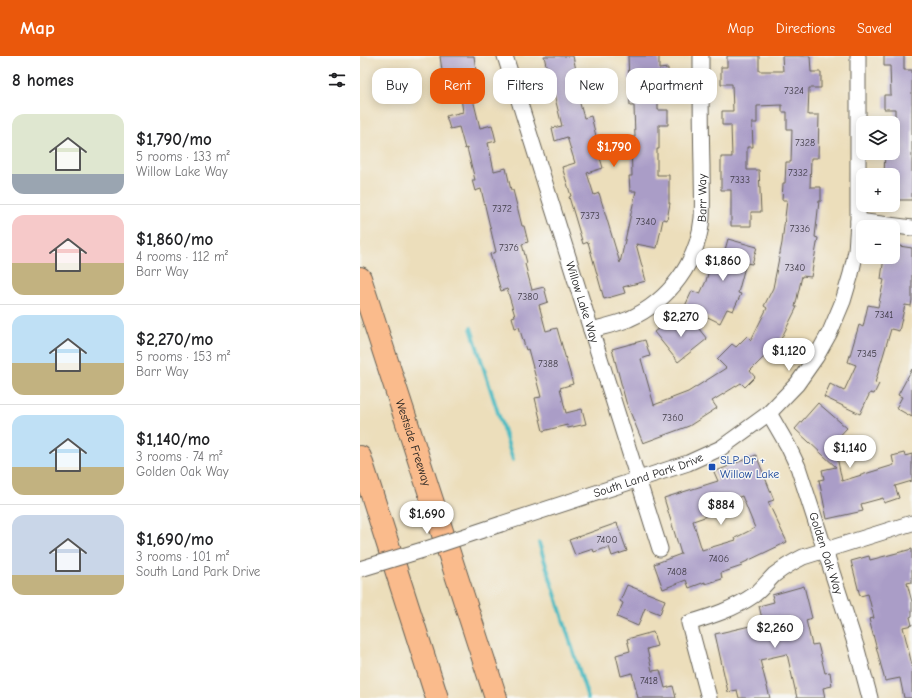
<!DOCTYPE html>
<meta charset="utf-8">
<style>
:root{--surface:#fff;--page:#f2f2f2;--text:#202124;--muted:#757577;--line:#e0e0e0;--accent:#ea580c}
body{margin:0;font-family:"Comic Neue",sans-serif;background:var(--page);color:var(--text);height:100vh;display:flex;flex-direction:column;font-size:15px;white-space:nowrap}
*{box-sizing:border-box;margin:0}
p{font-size:13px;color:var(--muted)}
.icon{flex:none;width:22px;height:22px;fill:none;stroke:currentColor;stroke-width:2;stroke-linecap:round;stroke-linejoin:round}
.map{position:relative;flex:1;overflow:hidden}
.details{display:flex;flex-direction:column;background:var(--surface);width:360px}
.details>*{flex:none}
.guide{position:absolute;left:12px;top:12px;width:380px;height:36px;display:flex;gap:8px}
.buttons{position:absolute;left:496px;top:60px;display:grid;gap:8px}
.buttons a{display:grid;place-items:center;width:44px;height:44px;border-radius:8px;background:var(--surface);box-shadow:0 2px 10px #0003;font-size:20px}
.price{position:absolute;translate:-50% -34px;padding:0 9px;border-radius:14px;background:#fff;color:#222;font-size:13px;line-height:26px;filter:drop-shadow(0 1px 2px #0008)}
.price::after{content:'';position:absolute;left:50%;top:24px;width:12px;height:9px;margin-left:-6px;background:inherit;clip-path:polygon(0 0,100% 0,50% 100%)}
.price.on{background:var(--accent);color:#fff}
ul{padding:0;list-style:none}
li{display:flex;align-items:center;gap:12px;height:100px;padding:0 12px}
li+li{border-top:1px solid var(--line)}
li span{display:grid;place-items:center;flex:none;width:112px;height:80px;border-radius:12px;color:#555}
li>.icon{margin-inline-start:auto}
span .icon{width:48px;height:48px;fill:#fffc;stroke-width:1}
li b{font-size:17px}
h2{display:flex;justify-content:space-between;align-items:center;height:48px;padding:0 12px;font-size:17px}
.tag{padding:0 14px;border-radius:12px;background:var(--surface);box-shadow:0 2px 10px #0003;font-size:14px;line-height:36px}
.tag.on{background:var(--accent);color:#fff}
header{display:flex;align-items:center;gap:24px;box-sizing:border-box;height:56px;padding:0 20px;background:var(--accent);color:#fff}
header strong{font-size:19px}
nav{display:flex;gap:22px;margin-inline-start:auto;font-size:14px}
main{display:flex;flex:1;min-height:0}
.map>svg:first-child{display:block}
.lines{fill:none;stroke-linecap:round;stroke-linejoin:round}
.stream{stroke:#4cbbc2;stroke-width:4}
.building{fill:#aa9dc7;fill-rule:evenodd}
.minor-casing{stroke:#656054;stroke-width:17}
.highway-casing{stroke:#656054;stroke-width:24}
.minor{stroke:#fff;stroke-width:15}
.highway{stroke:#fabb8c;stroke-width:22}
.minor-bridge-casing{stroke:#656054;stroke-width:17;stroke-linecap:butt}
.minor-bridge{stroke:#fff;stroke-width:15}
.transit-dot{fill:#1a4fb4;stroke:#f6f6f2;stroke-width:1.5}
.labels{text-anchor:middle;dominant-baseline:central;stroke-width:3;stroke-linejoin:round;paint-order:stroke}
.number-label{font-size:10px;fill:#403c47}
.street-label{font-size:12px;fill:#1c1c1c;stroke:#f6f6f2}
.transit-label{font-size:12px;fill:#164399;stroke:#f6f6f2;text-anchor:start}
</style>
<header>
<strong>Map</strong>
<nav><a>Map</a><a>Directions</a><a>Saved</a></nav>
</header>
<main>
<section class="details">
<h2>8 homes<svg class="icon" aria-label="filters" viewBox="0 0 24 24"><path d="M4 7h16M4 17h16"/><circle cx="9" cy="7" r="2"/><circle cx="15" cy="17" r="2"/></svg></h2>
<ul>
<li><span style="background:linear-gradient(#dfe7d0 75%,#9aa5b1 0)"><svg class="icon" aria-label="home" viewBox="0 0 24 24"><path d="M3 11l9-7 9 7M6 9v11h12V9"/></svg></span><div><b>$1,790/mo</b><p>5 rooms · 133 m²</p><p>Willow Lake Way</p></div></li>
<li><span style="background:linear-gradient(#f6c9c9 60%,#c2b280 0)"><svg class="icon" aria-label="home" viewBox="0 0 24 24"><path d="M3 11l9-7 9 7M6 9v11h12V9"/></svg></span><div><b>$1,860/mo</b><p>4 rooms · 112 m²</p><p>Barr Way</p></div></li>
<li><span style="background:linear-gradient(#bfe0f5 60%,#c2b280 0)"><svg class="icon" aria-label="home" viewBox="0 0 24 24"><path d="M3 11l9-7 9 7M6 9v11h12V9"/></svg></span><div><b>$2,270/mo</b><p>5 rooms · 153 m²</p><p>Barr Way</p></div></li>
<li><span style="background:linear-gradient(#bfe0f5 65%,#c2b280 0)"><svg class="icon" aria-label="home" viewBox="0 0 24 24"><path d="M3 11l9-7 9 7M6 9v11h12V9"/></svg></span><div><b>$1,140/mo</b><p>3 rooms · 74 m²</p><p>Golden Oak Way</p></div></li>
<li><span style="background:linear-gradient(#c9d6e8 75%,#c2b280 0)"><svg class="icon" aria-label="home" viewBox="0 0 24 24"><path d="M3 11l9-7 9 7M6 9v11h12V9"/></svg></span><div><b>$1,690/mo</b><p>3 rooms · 101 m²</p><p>South Land Park Drive</p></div></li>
</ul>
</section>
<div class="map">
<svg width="552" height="642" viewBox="0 0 552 642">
<rect width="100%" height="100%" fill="#f6f6f2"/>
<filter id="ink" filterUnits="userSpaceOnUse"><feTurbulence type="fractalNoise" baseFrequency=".025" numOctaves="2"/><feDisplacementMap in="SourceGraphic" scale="8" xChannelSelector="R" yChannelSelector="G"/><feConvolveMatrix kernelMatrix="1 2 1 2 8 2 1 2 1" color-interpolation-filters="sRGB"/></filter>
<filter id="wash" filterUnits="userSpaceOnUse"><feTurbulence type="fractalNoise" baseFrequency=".012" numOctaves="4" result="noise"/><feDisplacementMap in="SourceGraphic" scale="16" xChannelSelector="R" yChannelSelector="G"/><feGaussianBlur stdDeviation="0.9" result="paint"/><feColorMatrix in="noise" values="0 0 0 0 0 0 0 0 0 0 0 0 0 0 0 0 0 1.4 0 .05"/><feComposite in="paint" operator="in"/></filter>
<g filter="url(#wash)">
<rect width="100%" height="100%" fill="#ecdebb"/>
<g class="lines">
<g class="stream">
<polyline points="111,272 153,404"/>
<polyline points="179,487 228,642"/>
</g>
</g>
<g id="blocks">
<g class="building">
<polygon points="80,0 114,0 119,38 112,39 120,72 132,69 136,85 128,87 134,115 146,112 151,134 153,134 162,170 164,170 168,186 162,188 167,207 165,208 172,234 184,231 188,246 179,249 186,275 197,272 213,328 200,332 206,357 222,353 226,368 208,372 207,369 183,375 175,342 181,341 168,293 166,294 159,271 155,272 152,261 155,260 147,233 141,235 130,198 136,196 121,133 115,135 112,124 115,124 107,92 105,93 99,71 90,73 86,60 103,56 100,35 85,37"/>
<polygon points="184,0 213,0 217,19 221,18 224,32 216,33 224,62 231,60 238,88 236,88 243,112 227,117 234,139 239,137 260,207 276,135 270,135 269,120 272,120 271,81 275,81 274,50 270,50 268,0 299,0 299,13 308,12 308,27 298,27 298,54 308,54 308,69 299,69 299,93 297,93 297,119 309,119 309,147 310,147 307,164 303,163 297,192 276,188 286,225 263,231 265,237 244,243 228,186 223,188 209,141 211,140 202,111 215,107 207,81 195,85 192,72 202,70 194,38 179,42 176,30 190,27"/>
<polygon points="367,0 399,0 399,15 423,15 422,0 450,0 451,16 461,16 461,32 449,32 448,59 459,59 458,102 451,102 450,131 461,131 461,145 459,145 455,181 458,182 451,221 442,220 435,251 437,251 417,291 415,290 390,315 395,321 385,331 381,327 352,345 357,352 329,370 283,387 266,346 252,293 285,284 290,300 281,303 294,349 328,336 366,312 357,303 372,288 376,291 387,280 391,284 407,252 404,250 413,232 422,187 427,144 422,144 423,127 425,127 426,106 431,106 432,73 427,73 427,56 422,56 422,49 397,50 397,67 392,67 393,91 387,91 387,114 399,114 401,156 391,156 391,170 371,170 371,134 361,134 361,101 372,101 371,69 362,69 362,55 373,55 372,28 361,28 361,11 367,11"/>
<polygon points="524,0 544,0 544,14 552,14 552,144 533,144 533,119 524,119 525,97 533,97 533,85 535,85 535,53 524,53 524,39 531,39 530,10 524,10"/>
<polygon points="368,183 397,191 392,208 386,207 378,237 381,238 373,255 367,253 360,267 325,250 332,235 340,238 346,225 352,203 362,205"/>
<polygon points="533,189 552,192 552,244 551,250 545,249 539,275 531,273 515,327 519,328 514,338 510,337 500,358 464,341 470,328 484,335 496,309 488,306 499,269 503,271 508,249 518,251 524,224 521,223 524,201 533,201"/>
<polygon points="327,258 347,283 318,306 294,276 304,268 308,273"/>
<polygon points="552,313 552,361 536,352 542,341 538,339"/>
<polygon points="458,347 487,372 474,386 480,391 476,396 482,425 534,409 532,400 544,397 545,400 552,398 552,425 535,430 539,442 524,447 523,442 501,448 503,455 467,463 459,424 464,423 462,414 476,411 435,373"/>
<path d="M396,399L414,444L408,446L427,486L381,508L382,510L361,517L362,523L345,528V526L329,532L326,524L303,533L294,508L321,498L304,442L358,425L354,416ZM382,440L395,472L375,482L376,484L342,494L333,465L362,455L360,448Z"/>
<polygon points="257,467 267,495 252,500 249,491 234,496 233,493 215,499 209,484"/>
<polygon points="552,493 552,526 547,527 552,546 552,560 550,561 552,569 543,571 552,609 552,642 544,642 540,622 525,625 509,563 514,562 508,538 500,540 491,505 509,500 510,504"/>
<polygon points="267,529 305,544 300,558 285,552 278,570 257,561 263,547 260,545"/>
<polygon points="444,530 452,562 446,564 452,589 458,588 465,617 470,616 472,630 463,632 465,642 437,642 427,598 400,604 410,642 379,642 377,634 368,636 355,578 403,567 399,550 414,546 412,539"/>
<polygon points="293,576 297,590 287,593 292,615 300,614 305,632 313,630 316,642 278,642 272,617 261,620 256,599 270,595 267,583"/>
</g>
</g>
</g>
<g filter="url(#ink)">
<use href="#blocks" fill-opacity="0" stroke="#656054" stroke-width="1"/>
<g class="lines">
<g class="minor-casing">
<g id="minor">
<path id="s1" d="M145,0L300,493"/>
<polyline points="498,165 552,172"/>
<path id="s2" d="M231,274C243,271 257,268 269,263C309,245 338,206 342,162C343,145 342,127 342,110C341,73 341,37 341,0"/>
<path id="s3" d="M409,357L428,390L438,411L496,590L510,642"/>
<path id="s4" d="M141,468L328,407L361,392L409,357L437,328L456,301L470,276L483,245L491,218L496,195L498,165V0"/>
<path d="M349,642L329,567C352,560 374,553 394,539C402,533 407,526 414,519C423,512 433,506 443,501L552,467"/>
</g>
</g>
<g class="highway-casing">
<g id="highway">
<path id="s5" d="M0,222L136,642"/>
<polyline points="0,401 77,642"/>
</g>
</g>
<use href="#minor" class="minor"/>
<use href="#highway" class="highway"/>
<g class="minor-bridge-casing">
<polyline id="minor-bridge" points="0,513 66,493 141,468"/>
</g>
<use href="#minor-bridge" class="minor-bridge"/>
</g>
</g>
<rect class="transit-dot" x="348" y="407" width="8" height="8" rx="2"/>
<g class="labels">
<g class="number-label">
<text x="434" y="35">7324</text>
<text x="445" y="87">7328</text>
<text x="438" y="117">7332</text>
<text x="380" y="124">7333</text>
<text x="142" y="153">7372</text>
<text x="230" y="160">7373</text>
<text x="286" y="166">7340</text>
<text x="440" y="173">7336</text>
<text x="149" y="192">7376</text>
<text x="435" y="212">7340</text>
<text x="168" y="241">7380</text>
<text x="524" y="259">7341</text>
<text x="507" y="298">7345</text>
<text x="188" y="308">7388</text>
<text x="313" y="362">7360</text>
<text x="247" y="484">7400</text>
<text x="359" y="503">7406</text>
<text x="317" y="516">7408</text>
<text x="289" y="625">7418</text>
</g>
<g class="street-label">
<text stroke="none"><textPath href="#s2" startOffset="190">Barr Way</textPath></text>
<text stroke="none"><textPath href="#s1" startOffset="258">Willow Lake Way</textPath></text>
<text stroke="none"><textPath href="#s5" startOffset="173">Westside Freeway</textPath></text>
<text stroke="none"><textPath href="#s4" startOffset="155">South Land Park Drive</textPath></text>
<text stroke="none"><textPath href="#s3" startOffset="152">Golden Oak Way</textPath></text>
</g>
<g class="transit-label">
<text x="360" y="404">SLP Dr +<tspan x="360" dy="14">Willow Lake</tspan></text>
</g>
</g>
</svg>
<div class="buttons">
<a><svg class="icon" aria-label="layers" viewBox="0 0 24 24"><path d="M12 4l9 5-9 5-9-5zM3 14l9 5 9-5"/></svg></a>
<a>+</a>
<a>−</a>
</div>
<b class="price on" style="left:254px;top:112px">$1,790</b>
<b class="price" style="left:363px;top:226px">$1,860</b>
<b class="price" style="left:321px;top:282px">$2,270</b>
<b class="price" style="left:429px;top:316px">$1,120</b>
<b class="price" style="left:490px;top:413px">$1,140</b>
<b class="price" style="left:361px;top:470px">$884</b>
<b class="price" style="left:67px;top:479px">$1,690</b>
<b class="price" style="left:415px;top:593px">$2,260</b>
<div class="guide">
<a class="tag">Buy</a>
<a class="tag on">Rent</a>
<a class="tag">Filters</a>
<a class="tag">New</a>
<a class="tag">Apartment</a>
</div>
</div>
</main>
